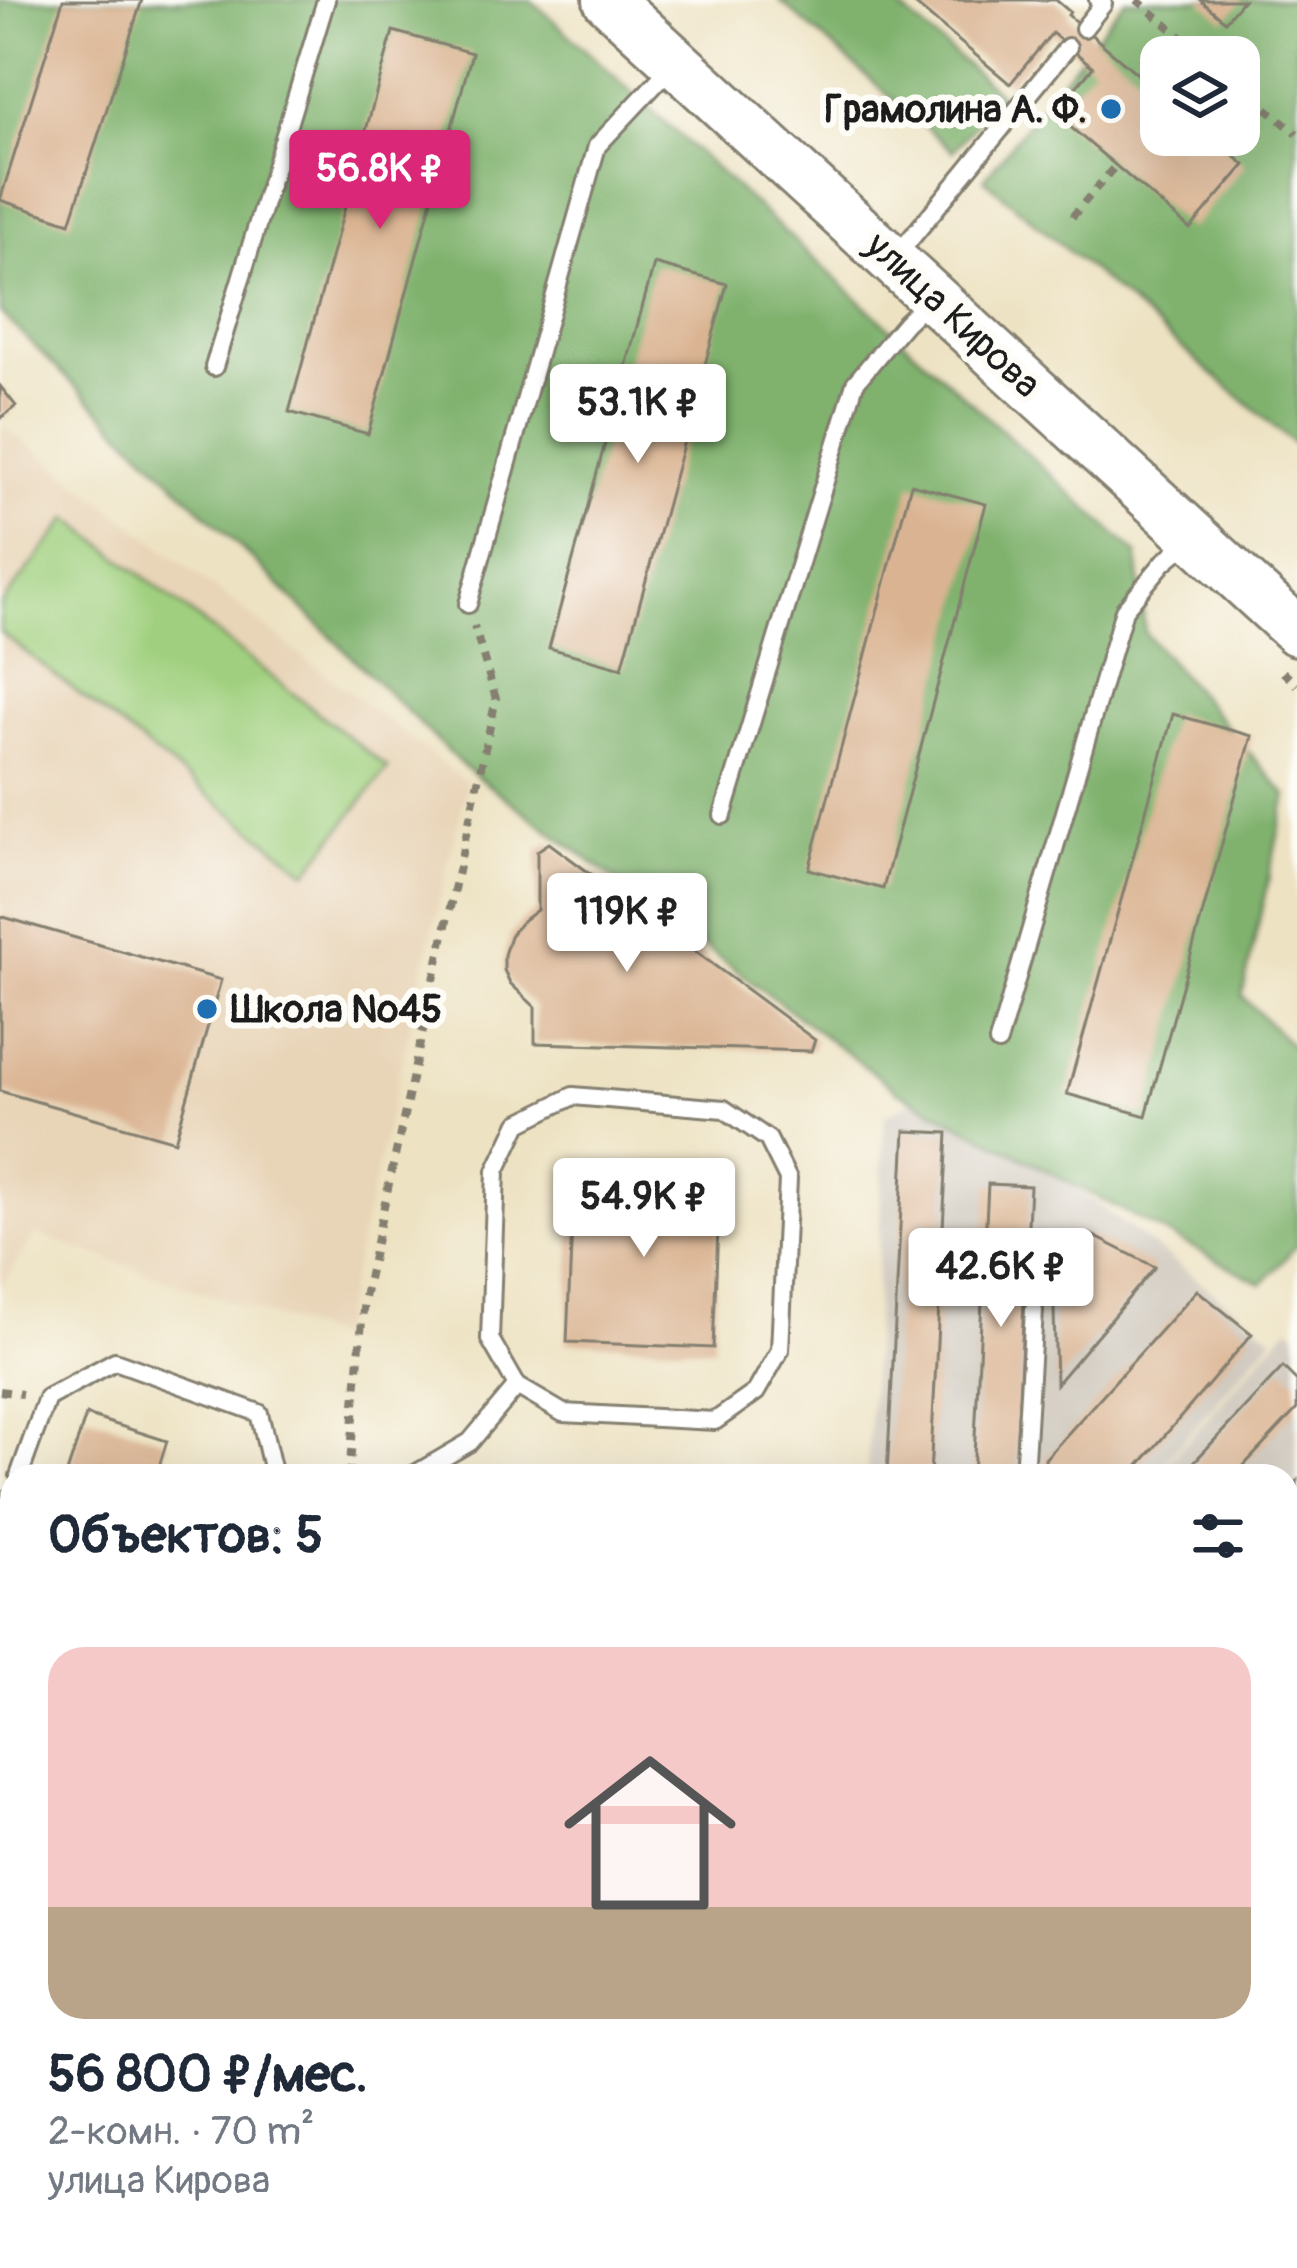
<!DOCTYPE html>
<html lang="ru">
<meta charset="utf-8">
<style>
:root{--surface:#fff;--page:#f2f2f3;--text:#1f2937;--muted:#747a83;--accent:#db2777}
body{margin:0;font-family:Pangolin,sans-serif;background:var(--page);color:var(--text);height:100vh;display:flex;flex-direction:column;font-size:45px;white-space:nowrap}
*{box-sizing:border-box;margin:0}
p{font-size:39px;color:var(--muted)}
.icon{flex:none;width:66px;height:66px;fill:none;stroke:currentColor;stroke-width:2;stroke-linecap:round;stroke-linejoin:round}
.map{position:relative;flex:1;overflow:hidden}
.details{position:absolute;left:0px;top:1464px;width:1299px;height:804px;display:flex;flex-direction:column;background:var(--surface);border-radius:36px 36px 0 0;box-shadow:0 12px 48px #0002}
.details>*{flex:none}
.fabs{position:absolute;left:1140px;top:36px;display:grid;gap:24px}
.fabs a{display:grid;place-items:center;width:120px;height:120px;border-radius:24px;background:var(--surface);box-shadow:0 12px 48px #0002;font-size:60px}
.price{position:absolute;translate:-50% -102px;padding:0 27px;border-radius:12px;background:#fff;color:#222;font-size:39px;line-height:78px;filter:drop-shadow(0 3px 6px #0008)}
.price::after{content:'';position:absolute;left:50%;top:72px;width:36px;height:27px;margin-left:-18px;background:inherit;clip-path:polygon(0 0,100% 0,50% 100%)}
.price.active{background:var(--accent);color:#fff}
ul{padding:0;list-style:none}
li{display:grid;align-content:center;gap:24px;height:636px;padding:0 48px}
li span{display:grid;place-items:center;height:372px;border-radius:36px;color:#555}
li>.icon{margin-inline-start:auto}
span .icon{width:216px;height:216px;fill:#fffc;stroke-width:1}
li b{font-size:51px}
h2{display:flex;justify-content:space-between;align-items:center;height:144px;padding:0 48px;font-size:51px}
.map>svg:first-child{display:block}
.built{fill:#e8d4b7}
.industrial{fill:#cbc3b8}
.green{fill:#a0d07f;stroke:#5e764e;stroke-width:3}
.forest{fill:#80b26e;stroke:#4e6745;stroke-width:3;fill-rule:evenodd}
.building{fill:#dab492}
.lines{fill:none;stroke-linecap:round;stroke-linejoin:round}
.lane-casing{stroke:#847f6f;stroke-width:22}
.secondary-casing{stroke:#847f6f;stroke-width:54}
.path{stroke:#847f6f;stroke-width:8;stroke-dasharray:9 9;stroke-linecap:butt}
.lane{stroke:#fff;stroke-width:16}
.secondary{stroke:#fff;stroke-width:48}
.poi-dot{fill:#1f6fb2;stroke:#fdfcf7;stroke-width:4.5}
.labels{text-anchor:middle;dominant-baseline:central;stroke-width:12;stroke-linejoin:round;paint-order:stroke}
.poi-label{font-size:39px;font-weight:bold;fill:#1c1c1c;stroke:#fdfcf7;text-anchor:end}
.street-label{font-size:39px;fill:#1c1c1c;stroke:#fdfcf7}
</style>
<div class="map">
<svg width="1297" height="2268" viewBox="0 0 1297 2268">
<rect width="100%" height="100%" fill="#fdfcf7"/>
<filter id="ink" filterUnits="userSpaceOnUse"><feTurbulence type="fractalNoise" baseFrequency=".00833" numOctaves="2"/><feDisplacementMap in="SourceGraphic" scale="24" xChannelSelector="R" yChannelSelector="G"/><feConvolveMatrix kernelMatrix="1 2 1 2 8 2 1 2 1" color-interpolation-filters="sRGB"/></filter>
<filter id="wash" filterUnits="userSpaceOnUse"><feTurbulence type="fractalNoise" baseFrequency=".004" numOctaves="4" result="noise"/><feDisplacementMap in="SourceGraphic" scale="48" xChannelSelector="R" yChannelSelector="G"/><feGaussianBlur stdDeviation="2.7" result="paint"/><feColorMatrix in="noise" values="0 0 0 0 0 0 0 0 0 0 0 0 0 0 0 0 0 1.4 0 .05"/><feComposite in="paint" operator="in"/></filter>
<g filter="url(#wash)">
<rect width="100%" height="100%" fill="#ede2c2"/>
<g class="built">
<polygon points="5,427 467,783 337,1338 35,1234 0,1290 0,433"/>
<polygon points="333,2256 437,2256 452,2268 333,2268"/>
</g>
<g class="industrial">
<polygon points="941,1085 1273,1337 1152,1476 867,1476 885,1116"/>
<polygon points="1289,1326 1297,1333 1297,1926 1292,1928 1287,1924 1287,1476 1156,1476"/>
<polygon points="1297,1948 1297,2268 1205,2268 1206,2256 1287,2256 1287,1951"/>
</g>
<g class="green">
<polygon points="69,518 388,768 307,872 0,632 0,606"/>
<polygon points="50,2256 108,2256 88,2268 53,2268"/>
<polygon points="197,2256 297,2256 293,2268 204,2268"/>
<polygon points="470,2256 565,2256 565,2268 485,2268"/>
</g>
<g class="forest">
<polygon points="0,0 531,0 1137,554 1145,633 1287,796 1242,996 1297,1052 1297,1245 1262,1284 899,1092 463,766 0,312"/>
<polygon points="779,0 891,0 1000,94 953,151"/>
<path d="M1125,0H1297V446L984,179ZM1161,57H1239V135H1161Z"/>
</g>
<g id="blocks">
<g class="building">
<polygon points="63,0 142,0 70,223 0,200"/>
<polygon points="910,0 1056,0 1070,12 1068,15 1161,94 1161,135 1210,135 1245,165 1190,229 1054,113 1093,67 1052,33 1010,84"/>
<polygon points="1200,0 1243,0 1225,21"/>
<polygon points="393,31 472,53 368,434 289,412"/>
<polygon points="654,264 727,284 622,668 549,648"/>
<polygon points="0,386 16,406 0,419"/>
<polygon points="911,484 986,504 883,889 809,869"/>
<polygon points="1173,714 1252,736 1146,1116 1067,1094"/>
<polygon points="549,843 815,1040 811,1051 535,1043 535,1007 510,983 504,970 504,955 510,936 521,922 537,910 537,851"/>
<polygon points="0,916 221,980 175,1141 0,1091"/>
<polygon points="905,1131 948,1133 930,1476 887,1476"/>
<polygon points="574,1173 720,1179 713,1348 567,1342"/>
<polygon points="988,1184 1030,1186 1015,1476 973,1476"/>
<polygon points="1090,1234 1155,1267 1056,1384 1053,1273"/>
<polygon points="1197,1290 1252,1334 1130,1476 1046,1476 1045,1459"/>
<polygon points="1283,1367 1297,1381 1297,1409 1234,1476 1181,1476"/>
<polygon points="86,1415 167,1441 156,1476 66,1476"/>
<polygon points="1297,1481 1297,1535 1287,1546 1287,1492"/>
<polygon points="1297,1622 1297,1737 1287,1749 1287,1634"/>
<polygon points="11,1643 12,1913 1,1947 0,1677"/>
<polygon points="1287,1805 1297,1813 1297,1900 1290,1909 1287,1906"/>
<polygon points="1297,2044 1297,2098 1287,2089 1287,2056"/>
<polygon points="1297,2105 1297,2138 1287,2130 1287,2116"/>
<polygon points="1297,2187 1297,2268 1227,2268 1237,2256 1287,2256 1287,2198"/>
<polygon points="379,2256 402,2256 416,2268 375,2268"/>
<polygon points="627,2256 756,2256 755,2268 626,2268"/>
</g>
</g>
</g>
<g filter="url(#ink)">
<use href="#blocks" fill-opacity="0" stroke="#847f6f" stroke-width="3"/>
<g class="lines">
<g class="lane-casing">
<g id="lane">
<polyline points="1084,28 1103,4 1098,0"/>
<polyline points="894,259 1068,47"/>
<polyline points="214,367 326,0"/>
<polyline points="468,604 597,146 673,65"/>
<polyline points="723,815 855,383 905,323 929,300"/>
<polyline points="998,1042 1124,610 1164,562 1189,541"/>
<polygon points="573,1096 724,1109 768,1139 788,1179 780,1350 756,1392 715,1421 563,1413 517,1386 490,1339 496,1171 519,1123"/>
<polyline points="19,1476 47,1398 115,1361 259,1413 274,1476"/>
<polyline points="412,1476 470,1442 517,1386"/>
<polyline points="1024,1476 1034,1310"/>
<polyline points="0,1531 12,1497"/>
<polyline points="0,2095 12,2099"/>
<polyline points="0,2261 12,2218"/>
<polyline points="869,2268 869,2256"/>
<polyline points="960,2268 961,2256"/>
</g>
</g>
<g class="secondary-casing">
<polyline id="secondary" points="608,0 1297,631"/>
</g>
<g class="path">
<polyline points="1137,0 1205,57"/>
<polyline points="1239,85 1297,134"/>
<polyline points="1072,217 1116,165"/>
<polyline points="1283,672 1297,685"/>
<polyline points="0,1391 22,1394"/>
<polyline points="349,1476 364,1297 496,699 474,626"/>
<polyline points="453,2256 469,2268"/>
<polyline points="587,2268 587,2256"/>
<polyline points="799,2268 800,2256"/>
<polyline points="924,2268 925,2256"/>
</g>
<use href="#lane" class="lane"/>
<use href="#secondary" class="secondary"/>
</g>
</g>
<g class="poi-dot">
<circle cx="1111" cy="109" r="12"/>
<circle cx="207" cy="1009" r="12"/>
</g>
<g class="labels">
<g class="poi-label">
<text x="1087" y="109">Грамолина А. Ф.</text>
<text x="231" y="1009" text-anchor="start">Школа №45</text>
</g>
<g class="street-label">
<text transform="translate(953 315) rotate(43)">улица Кирова</text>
</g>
</g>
</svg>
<div class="fabs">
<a><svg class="icon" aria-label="layers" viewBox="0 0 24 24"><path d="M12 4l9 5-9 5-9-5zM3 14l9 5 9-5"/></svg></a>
</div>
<b class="price active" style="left:380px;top:232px">56.8K ₽</b>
<b class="price" style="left:638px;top:466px">53.1K ₽</b>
<b class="price" style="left:627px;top:975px">119K ₽</b>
<b class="price" style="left:644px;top:1260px">54.9K ₽</b>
<b class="price" style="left:1001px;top:1330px">42.6K ₽</b>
<section class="details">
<h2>Объектов: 5<svg class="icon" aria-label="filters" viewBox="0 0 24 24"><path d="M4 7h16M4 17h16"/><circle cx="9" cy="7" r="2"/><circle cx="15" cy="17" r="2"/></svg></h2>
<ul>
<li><span style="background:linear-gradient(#f6c9c9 70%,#b9a48a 0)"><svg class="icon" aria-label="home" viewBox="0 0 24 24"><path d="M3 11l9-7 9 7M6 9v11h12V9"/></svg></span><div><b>56 800 ₽/мес.</b><p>2-комн. · 70 m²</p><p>улица Кирова</p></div></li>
</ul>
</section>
</div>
